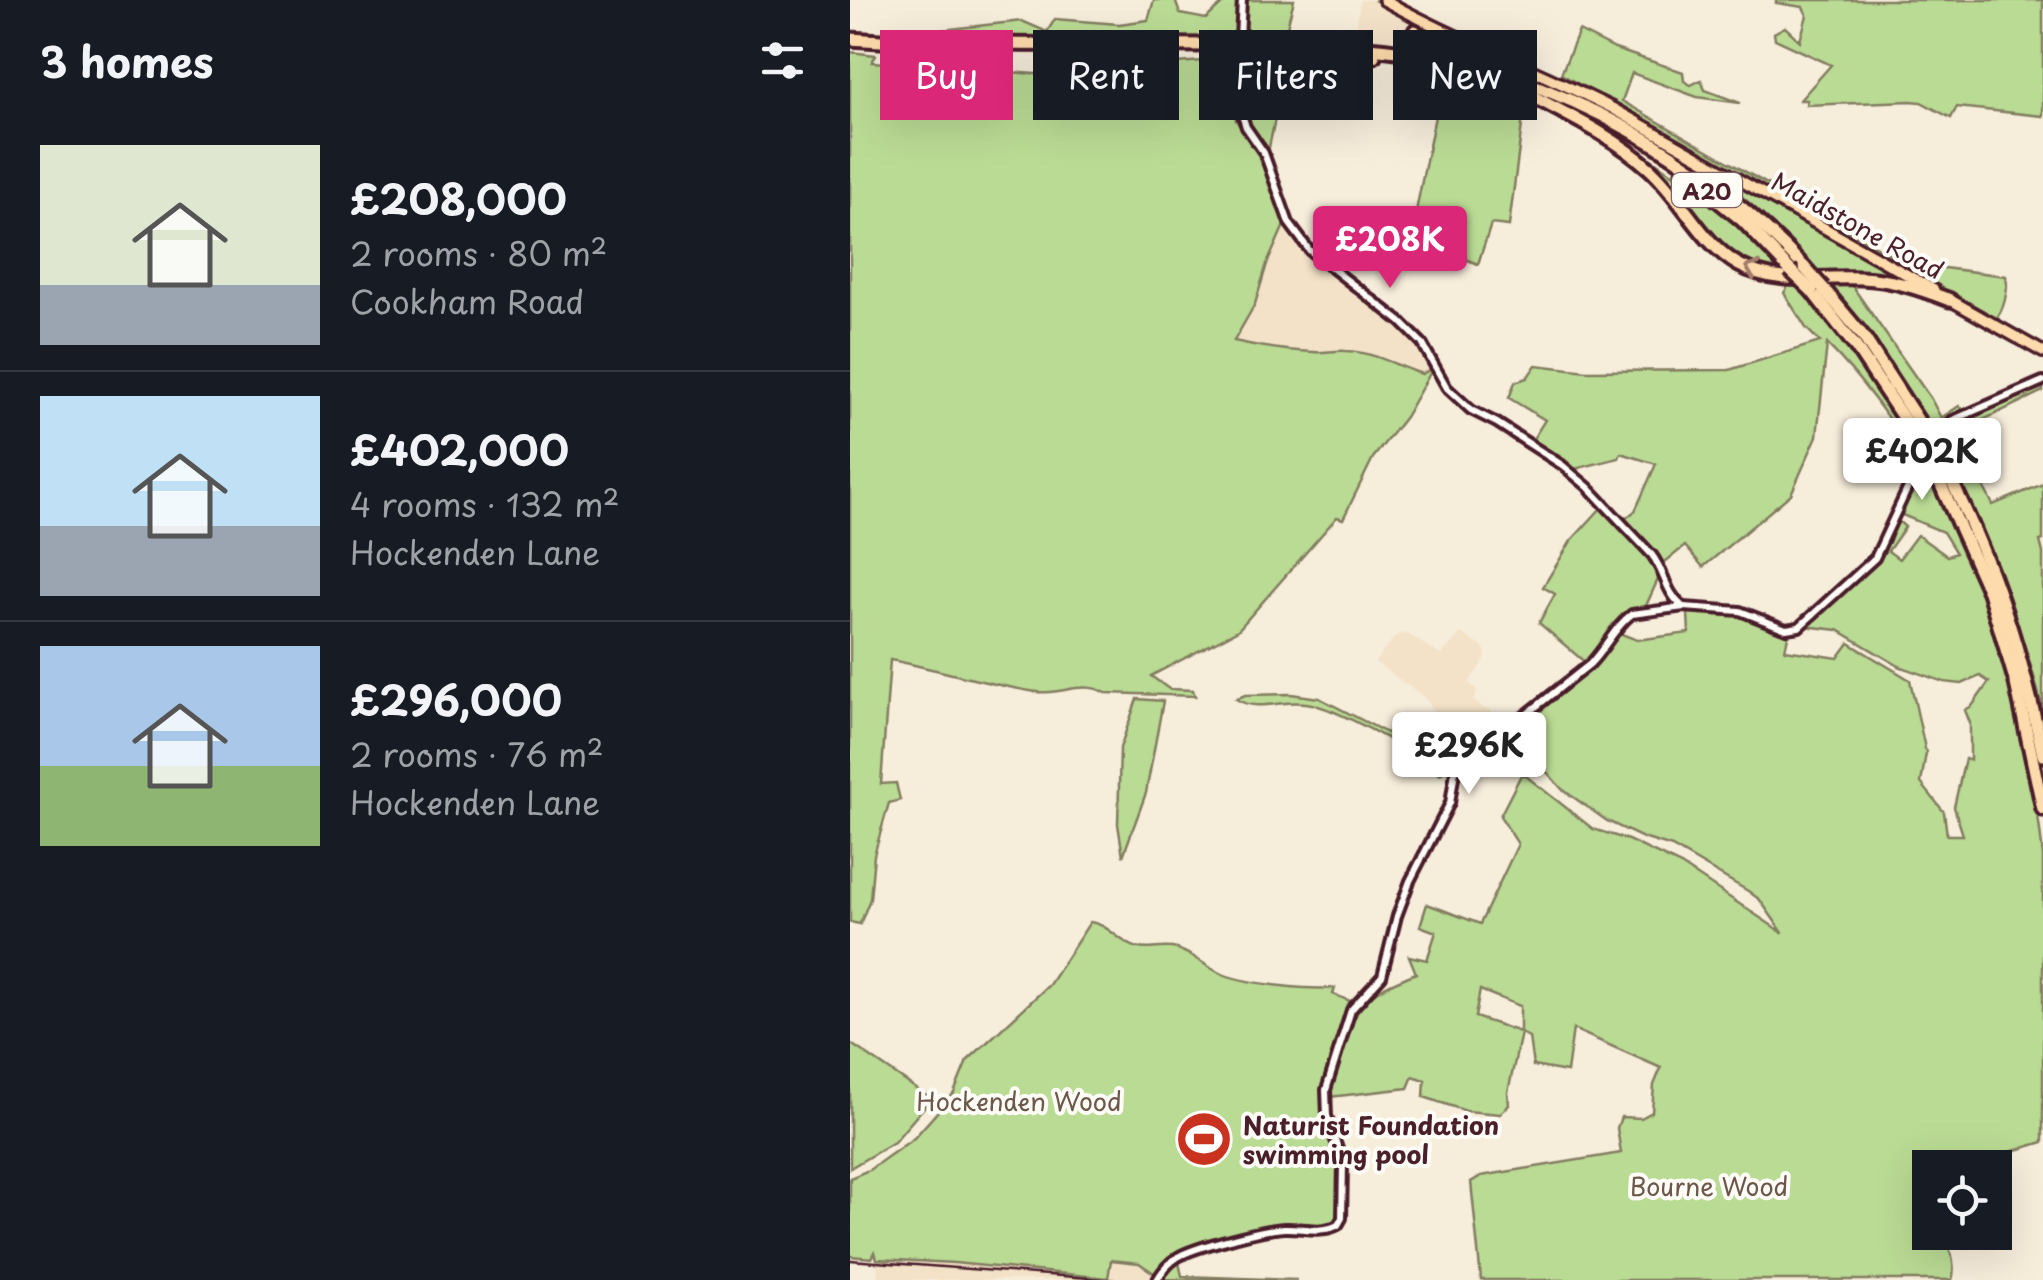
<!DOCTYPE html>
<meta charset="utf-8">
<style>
:root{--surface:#171b24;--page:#242831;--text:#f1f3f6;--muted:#9ea1a6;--line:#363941;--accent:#db2777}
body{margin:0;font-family:"Playpen Sans",sans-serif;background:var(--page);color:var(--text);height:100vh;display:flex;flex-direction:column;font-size:38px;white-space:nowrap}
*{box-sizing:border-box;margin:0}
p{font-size:32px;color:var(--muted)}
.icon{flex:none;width:55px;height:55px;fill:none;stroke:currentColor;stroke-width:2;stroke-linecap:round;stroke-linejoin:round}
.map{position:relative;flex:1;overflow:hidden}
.side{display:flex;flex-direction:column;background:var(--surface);width:850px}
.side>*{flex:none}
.top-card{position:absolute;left:30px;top:30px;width:950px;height:90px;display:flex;gap:20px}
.fabs{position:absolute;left:1062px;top:1150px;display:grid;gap:20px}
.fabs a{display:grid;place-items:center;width:100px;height:100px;border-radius:0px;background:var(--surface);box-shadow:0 10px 40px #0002;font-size:50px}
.price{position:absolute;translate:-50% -85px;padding:0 22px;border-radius:10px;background:#fff;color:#222;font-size:32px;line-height:65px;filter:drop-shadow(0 2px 5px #0008)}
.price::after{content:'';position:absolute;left:50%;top:60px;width:30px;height:22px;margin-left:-15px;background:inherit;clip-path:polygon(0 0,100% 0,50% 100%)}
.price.current{background:var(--accent);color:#fff}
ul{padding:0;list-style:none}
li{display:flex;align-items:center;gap:30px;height:250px;padding:0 40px}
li+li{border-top:2px solid var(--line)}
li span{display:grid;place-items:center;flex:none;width:280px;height:200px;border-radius:0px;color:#555}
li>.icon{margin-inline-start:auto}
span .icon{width:120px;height:120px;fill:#fffc;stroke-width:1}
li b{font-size:42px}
h2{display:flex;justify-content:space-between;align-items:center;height:120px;padding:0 40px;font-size:42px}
.tag{padding:0 35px;border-radius:0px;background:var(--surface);box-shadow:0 10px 40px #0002;font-size:35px;line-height:90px}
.tag.current{background:var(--accent);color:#fff}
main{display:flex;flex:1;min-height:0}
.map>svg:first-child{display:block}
.built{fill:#f3e2c8}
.green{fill:#badb94;stroke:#827d60;stroke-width:2.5;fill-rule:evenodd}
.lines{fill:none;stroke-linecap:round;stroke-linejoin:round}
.minor-casing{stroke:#4a1f2b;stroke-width:14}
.major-casing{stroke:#4a1f2b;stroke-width:16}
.highway-casing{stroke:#4a1f2b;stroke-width:19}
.minor{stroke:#fdfcf7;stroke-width:6}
.major{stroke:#fedbac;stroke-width:9}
.highway{stroke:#fedbac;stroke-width:11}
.rail{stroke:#4a1f2b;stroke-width:2.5}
.highway-bridge-casing{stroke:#4a1f2b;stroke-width:19;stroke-linecap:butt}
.highway-bridge{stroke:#fedbac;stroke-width:11}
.oneway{stroke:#a47d6c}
.labels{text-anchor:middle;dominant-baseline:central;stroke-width:8;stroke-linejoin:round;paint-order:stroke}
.shield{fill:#fdfcf7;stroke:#806168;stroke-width:2.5}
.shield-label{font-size:22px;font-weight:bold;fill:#4a1f2b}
.street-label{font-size:25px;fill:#4a1f2b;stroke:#fdfcf7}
.park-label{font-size:25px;fill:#6c574a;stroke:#fdfcf7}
.poi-label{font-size:25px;font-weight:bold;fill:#4a1f2b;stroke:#fdfcf7;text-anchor:start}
</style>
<main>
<section class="side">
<h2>3 homes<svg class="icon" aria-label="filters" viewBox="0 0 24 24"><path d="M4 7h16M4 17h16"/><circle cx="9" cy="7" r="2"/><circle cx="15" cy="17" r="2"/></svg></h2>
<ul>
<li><span style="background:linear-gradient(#dfe7d0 70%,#9aa5b1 0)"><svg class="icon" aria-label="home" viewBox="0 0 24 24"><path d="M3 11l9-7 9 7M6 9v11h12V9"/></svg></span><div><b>£208,000</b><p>2 rooms · 80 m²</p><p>Cookham Road</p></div></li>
<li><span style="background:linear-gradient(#bfe0f5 65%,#9aa5b1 0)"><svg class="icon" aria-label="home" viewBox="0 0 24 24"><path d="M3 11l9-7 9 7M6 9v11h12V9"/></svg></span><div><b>£402,000</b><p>4 rooms · 132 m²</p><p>Hockenden Lane</p></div></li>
<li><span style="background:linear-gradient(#a9c7e8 60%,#8fb573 0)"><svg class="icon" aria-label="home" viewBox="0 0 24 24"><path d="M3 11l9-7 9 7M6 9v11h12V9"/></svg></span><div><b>£296,000</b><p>2 rooms · 76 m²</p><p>Hockenden Lane</p></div></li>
</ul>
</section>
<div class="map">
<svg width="1193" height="1280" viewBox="0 0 1193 1280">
<rect width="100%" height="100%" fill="#f7eddb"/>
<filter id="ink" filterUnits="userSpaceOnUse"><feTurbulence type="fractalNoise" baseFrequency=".01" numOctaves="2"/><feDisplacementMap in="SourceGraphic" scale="20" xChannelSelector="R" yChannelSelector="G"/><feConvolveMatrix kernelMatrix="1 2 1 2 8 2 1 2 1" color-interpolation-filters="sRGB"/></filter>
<g filter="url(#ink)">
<g class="built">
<polygon points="510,0 523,0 601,44 600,53 579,49 562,39 530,41 505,36"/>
<polygon points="437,219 459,251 551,323 572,344 582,367 573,374 548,366 540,359 498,350 465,352 383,341 406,305 418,264"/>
<polygon points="611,633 634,648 636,657 619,683 627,690 624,701 635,709 637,708 657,727 626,751 626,745 591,721 574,697 525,662 542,640 550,634 558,634 591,655"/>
<polygon points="71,1249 257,1278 260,1260 289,1263 302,1274 299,1280 29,1280 26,1253"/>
</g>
<g class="green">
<polygon points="304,0 325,0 330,14 356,19 376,0 444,0 434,38 65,37 52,35 42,27 64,33 172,21 197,32 205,19 269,24 298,20"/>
<path d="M524,0L610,44L761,111L1034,267L1036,275H972C877,176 760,103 627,59L625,53L601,47V43Z"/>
<polygon points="926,0 1193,0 1193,116 1107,107 1101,118 1071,102 1061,101 956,105 957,100 950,100 981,65 925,39 924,33 935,27 950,41 957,15 953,7 926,3"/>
<path d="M729,31L765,49L833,72L834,81L841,85L851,80L855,90L890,103L847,97L782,73L772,101L1055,263L1156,276C1159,290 1154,311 1144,321L885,176L886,173L711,74Z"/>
<path d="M0,52L26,55L22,62L185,74L378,59L386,120L414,163L435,223L417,264L405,304L384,341C410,347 437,351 464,352C474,353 485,350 496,351C525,352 546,366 572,374L583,368L555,417L523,458L493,519L487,517L388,630L301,676L319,689L343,690L345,696L256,693C233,680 211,695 187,692C137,685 89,669 40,660L31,784L46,783L50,800L39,803L24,855L20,899L10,924L0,922Z"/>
<polygon points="432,86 418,152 398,126 395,112"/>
<polygon points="591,86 674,109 659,226 641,224 628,264 564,239 567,206"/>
<path d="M757,132C827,171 882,218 937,275L911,271L874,250Z"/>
<polygon points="977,280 998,280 1081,399 1091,418 1109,406 1114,409 1138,404 1112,412 1084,431 1017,332"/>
<path d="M945,284L1009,360L1063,440L1068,455L1064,462L1058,460C1055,431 999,366 977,344L967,436L941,494L853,567L835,546L810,566L771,522L785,511L806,464L771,453L769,458L725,469L681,442L695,420L659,398L665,382L677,378L686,365L737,371L879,370L970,342L956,328L934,293L938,286Z"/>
<path d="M1193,384V391L1106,433L1143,505L1193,484V540L1190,541L1193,553V711C1169,614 1133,525 1088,436C1120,413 1157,401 1193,384Z"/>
<path d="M1073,463C1087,483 1098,508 1108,531C1155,633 1181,745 1193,856V1142L1109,1167L1080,1168V1177L1068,1183L1080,1185V1210L1069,1218L1080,1226V1232L1090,1233C1100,1247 1107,1263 1102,1280H631L621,1182L631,1176L771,1153L767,1128L771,1117L791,1118L802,1112L804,1085L811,1068L723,1029L717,1072L683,1066L679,1037L671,1033L658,1092L659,1105L650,1114L616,1111L574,1097L575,1080L563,1076L558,1088L479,1097C482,1081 489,1066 493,1051C509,998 515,994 566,973L559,956L577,960L586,932L570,926L577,904L630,924L668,844L650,816L672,773L743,829L778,840L831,865L933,933L910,900L898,891L822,847L793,838L757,821L712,789L686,760L651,738L745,664L769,633L787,640L839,633L838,613H881L939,632L935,650L988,658L999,643L1060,680L1076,753L1071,783L1094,812L1097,835H1113L1104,807L1115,759L1120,760V723L1115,710L1122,706L1139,682L1130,676L1112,684L1094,682L1049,666L988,630L955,626L1027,559L1046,519L1055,527L1038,551L1049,559L1067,535L1097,556L1106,553L1093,532L1050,514ZM630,990L670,1006V1032L625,1017Z"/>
<polygon points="743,494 808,568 809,577 795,608 781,613 738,665 689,623 705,594 693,587 721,541 751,508 742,499"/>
<path d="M441,694L469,698L595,763L597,770L590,774C568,753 485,707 456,703C431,699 409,713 386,699L395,695Z"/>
<polygon points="287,699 313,701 296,793 273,856 268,824 270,748"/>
<path d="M240,922C259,924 269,943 288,948C301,951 313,945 327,949C342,954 354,965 368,972C392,984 458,990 485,988L483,994L500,1001L473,1102L492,1164L491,1217L481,1228L416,1230L328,1258L332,1276L447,1280L308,1279V1276L289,1263L261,1260L258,1278L104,1263L27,1259L25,1252L22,1258L0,1256V1178L19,1170L64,1138L104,1093L117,1061L199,985Z"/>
<polygon points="0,1043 81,1099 44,1142 0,1168"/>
</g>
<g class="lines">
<g class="minor-casing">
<g id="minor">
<polyline points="390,38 392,0"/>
<path d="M389,57L388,103L396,127L414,153L439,223L460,251L551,322L572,343L597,388L621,410L647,423L712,465L738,487L802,555C815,572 815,592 833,607"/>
<polyline points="1082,441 1101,421 1193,381"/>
<path d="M307,1280C312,1271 318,1263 328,1257C344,1247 414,1229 434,1228C452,1227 471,1234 488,1225L492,1218L493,1164L477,1116L476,1090L501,1010L532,976L547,916L560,881L600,803L605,771L740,664C755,649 765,626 782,614L834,607L890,611L936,629L949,627L1025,558L1075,451"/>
</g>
</g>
<g class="major-casing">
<g id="major">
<path d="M534,0C608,41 687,70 762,108L1084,290"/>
<polyline points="1097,298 1193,352"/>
</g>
</g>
<g class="highway-casing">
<g id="highway">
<polyline points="565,31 569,45 583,51"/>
<polyline points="0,39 77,44 381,45"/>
<path d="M398,44C457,44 515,45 573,55C719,81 854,160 954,267"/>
<polyline points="398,52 524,56"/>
<polyline points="587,66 646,81"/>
<path d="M669,89C715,114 761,134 800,169C832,198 852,244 889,265C927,286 970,276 1011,278C1042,279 1071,289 1100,300"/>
<polyline points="833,172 892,220 940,270"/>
<polyline points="973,288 1013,336 1078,436"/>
<polyline points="962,291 1006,347 1071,445"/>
<path d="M1086,450C1140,554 1169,640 1193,755"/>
<polyline points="1081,463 1139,592 1166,683 1193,809"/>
</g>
</g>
<use href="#minor" class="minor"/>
<use href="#major" class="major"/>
<use href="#highway" class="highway"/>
<polyline class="rail" points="0,1260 265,1280"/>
<g class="highway-bridge-casing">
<g id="highway-bridge">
<polyline points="381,45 398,44"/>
<polyline points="380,52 398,52"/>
<polyline points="954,267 973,288"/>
<polyline points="940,270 962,291"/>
<polyline points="1078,436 1086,450"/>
<polyline points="1071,445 1081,463"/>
</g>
</g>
<use href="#highway-bridge" class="highway-bridge"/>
</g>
<defs><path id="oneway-chevron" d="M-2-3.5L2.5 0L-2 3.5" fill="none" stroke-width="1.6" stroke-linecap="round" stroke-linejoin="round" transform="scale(2.5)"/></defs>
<use class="oneway" href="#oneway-chevron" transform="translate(902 269) rotate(-158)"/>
</g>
<defs>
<g id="stadium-disc" transform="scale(2.875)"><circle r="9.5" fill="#c8321e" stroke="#fdfcf7"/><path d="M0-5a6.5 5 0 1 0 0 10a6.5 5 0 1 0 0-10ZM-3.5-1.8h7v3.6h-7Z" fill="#fff"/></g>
</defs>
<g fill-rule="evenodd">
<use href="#stadium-disc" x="354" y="1139"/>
</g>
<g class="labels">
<rect class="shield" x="822" y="173" width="70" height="34" rx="8"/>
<g class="shield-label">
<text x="857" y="190">A20</text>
</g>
<g class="street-label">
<text transform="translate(1008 225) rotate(29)">Maidstone Road</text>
</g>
<g class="park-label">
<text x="169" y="1101">Hockenden Wood</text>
<text x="859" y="1186">Bourne Wood</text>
</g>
<g class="poi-label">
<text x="393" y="1125">Naturist Foundation<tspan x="393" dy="29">swimming pool</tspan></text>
</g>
</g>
</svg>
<div class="fabs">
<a><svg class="icon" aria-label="locate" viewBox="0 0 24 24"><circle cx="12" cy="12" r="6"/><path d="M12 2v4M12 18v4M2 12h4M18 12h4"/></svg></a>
</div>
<b class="price current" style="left:540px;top:291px">£208K</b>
<b class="price" style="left:1072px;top:503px">£402K</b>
<b class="price" style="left:619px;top:797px">£296K</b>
<div class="top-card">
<a class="tag current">Buy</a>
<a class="tag">Rent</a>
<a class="tag">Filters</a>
<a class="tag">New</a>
</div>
</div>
</main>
